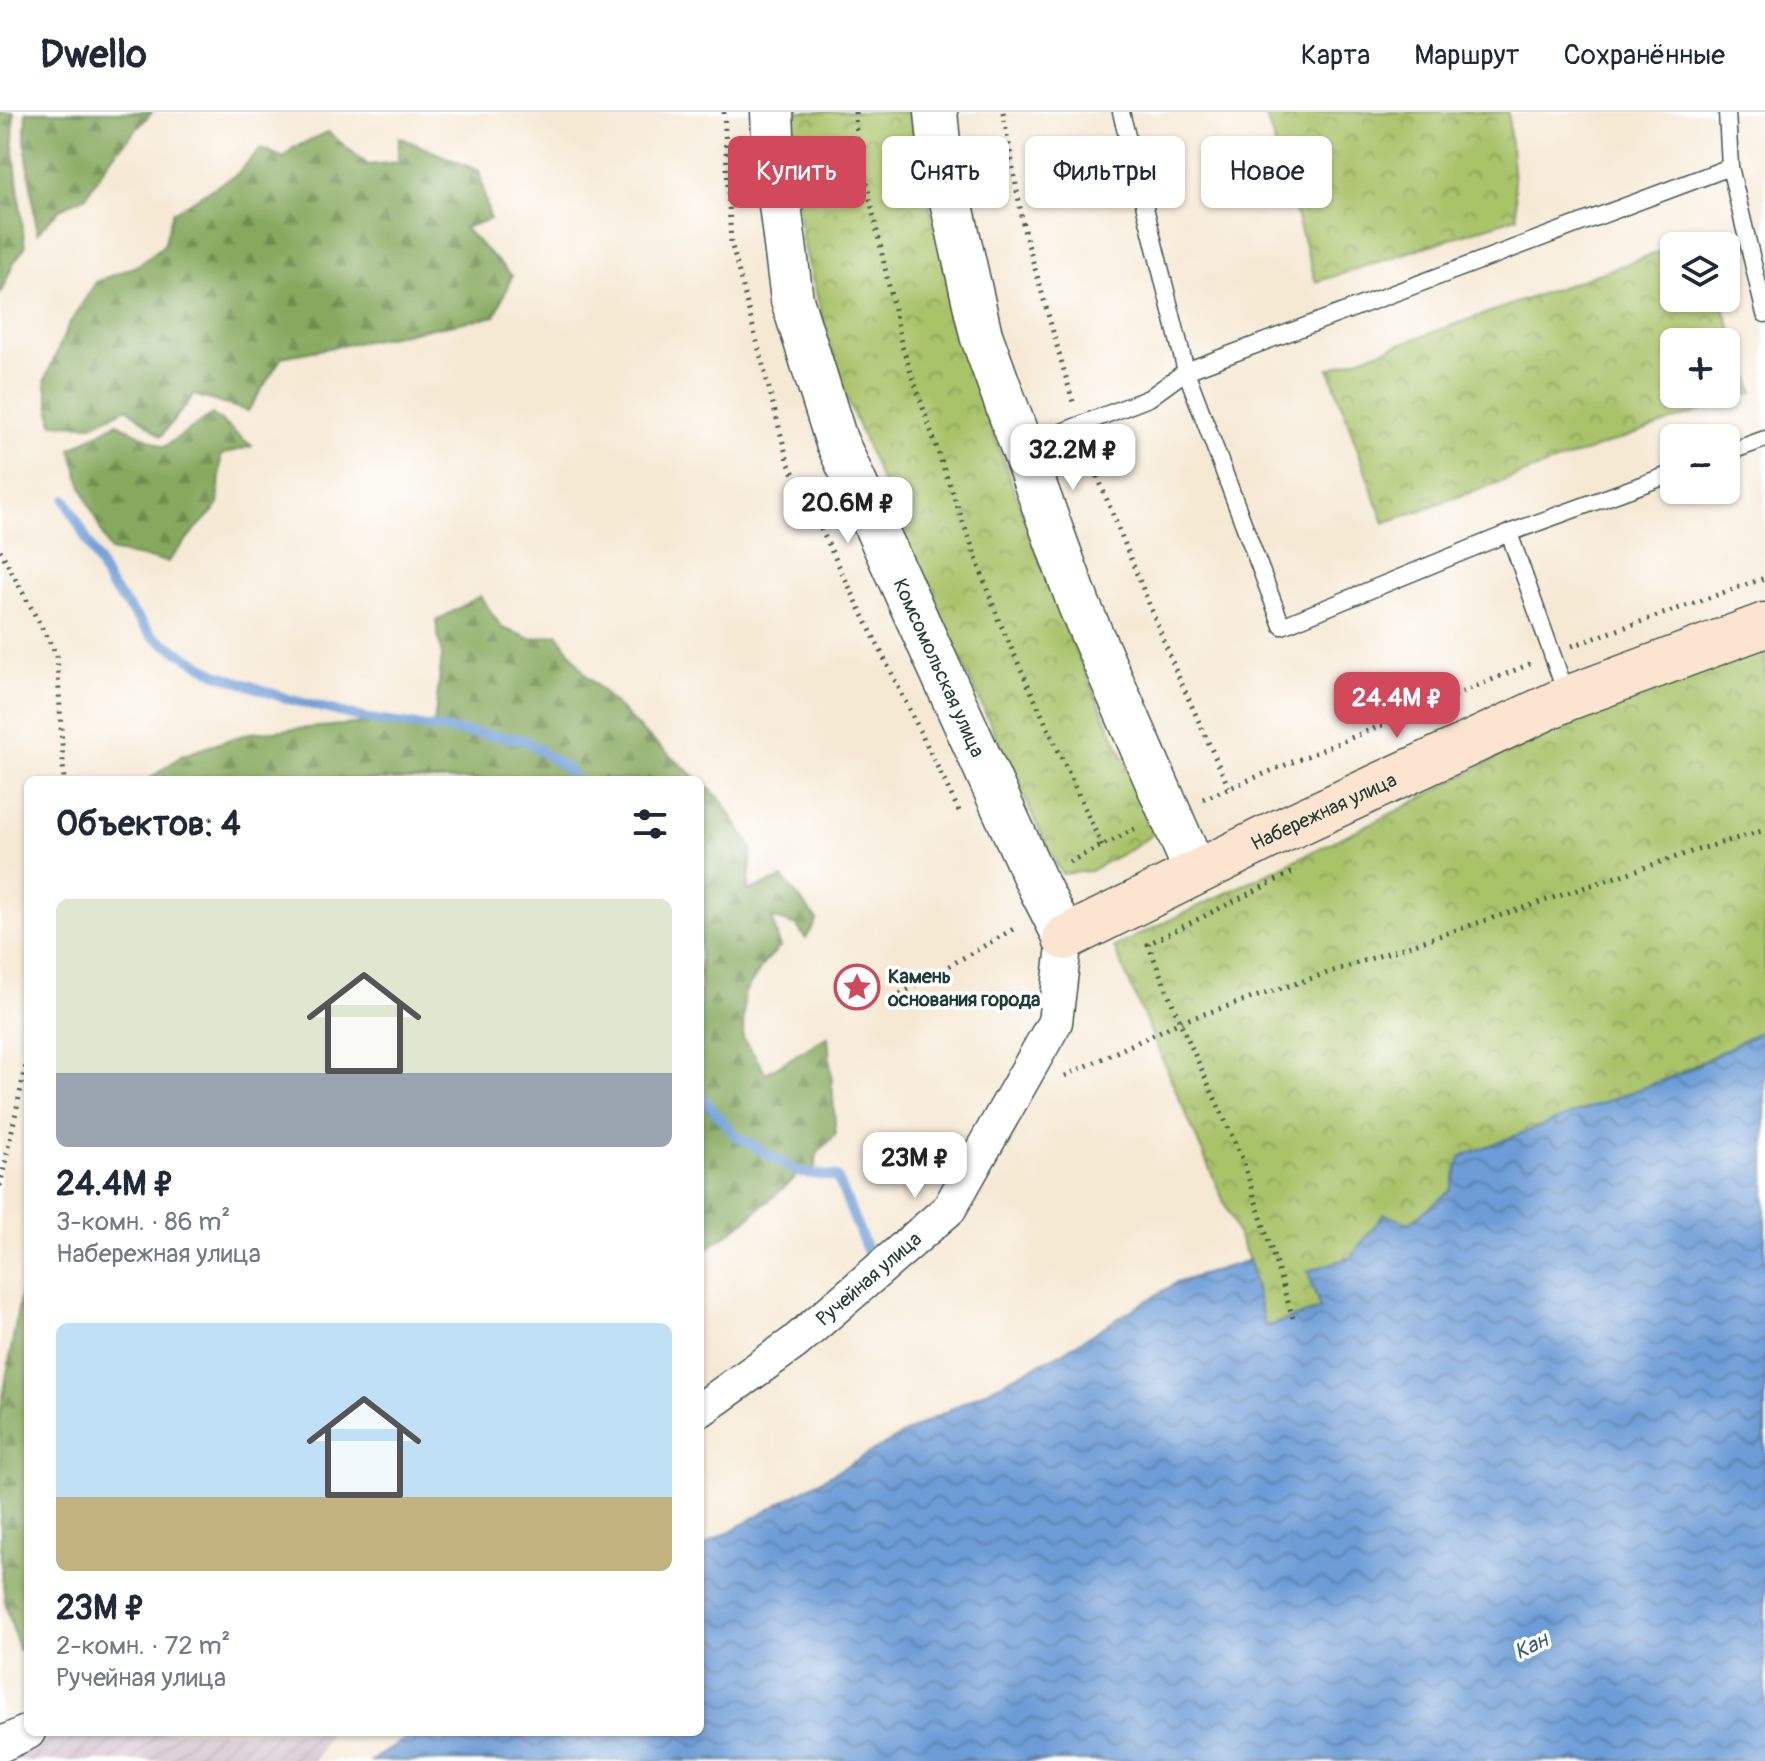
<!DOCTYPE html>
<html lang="ru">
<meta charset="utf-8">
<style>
:root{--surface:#fff;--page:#f2f2f3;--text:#1f2937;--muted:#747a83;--line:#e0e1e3;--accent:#d1495b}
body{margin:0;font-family:Pangolin,sans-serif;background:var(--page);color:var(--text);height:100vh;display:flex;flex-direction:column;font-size:30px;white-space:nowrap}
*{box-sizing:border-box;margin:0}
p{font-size:26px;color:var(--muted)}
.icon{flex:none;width:44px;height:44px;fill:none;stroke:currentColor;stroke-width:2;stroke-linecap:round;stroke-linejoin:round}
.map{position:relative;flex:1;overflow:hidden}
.drawer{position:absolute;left:24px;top:664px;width:680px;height:960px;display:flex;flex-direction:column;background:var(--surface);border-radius:12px;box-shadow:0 2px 6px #0004}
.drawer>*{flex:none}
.hud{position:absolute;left:728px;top:24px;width:760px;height:72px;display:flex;gap:16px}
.controls{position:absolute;left:1660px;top:120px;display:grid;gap:16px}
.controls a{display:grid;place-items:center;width:80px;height:80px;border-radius:12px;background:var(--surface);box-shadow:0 2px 6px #0004;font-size:40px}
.price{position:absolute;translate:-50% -68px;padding:0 18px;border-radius:16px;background:#fff;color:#222;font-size:26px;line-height:52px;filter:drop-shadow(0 2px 4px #0008)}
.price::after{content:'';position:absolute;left:50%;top:48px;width:24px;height:18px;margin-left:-12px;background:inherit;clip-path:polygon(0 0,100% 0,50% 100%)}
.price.active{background:var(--accent);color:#fff}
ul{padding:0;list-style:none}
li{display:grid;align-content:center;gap:16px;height:424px;padding:0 32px}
li span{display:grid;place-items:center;height:248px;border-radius:12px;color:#555}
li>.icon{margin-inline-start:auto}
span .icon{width:144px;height:144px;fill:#fffc;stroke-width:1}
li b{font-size:34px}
h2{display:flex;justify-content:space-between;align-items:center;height:96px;padding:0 32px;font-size:34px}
.tag{padding:0 28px;border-radius:12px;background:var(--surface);box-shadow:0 2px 6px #0004;font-size:28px;line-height:72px}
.tag.active{background:var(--accent);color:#fff}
header{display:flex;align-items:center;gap:48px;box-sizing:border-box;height:112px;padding:0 40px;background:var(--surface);border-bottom:2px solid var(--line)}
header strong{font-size:38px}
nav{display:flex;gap:44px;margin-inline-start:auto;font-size:28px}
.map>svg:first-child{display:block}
.industrial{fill:url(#industrial-furrows)}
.forest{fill:url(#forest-firs);stroke:#527348;stroke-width:2}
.park{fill:url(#park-crowns);stroke:#64804e;stroke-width:2;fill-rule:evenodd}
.water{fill:url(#water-waves);stroke:#466c85;stroke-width:2}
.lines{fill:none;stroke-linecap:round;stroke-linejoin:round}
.stream{stroke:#6d9cd6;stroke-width:10}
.service-casing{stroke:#3f574c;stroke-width:19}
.minor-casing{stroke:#3f574c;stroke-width:37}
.tertiary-casing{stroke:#3f574c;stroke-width:45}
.secondary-casing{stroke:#3f574c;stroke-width:47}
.path{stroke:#3f574c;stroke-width:5;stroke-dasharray:2 6;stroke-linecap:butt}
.service{stroke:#fff;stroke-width:16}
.minor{stroke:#fff;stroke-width:34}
.tertiary{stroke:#fff;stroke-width:42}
.secondary{stroke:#fce5d0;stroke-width:44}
.labels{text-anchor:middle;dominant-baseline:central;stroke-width:7;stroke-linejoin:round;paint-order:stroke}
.street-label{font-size:20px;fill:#1f3d34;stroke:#fff}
.poi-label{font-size:20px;font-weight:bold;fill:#1f3d34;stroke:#fff;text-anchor:start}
.water-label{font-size:22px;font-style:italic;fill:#3a5e6d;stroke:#fff}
</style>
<header>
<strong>Dwello</strong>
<nav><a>Карта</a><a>Маршрут</a><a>Сохранённые</a></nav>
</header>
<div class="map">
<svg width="1765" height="1649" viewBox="0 0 1765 1649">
<defs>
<pattern id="industrial-furrows" width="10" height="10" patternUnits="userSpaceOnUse" patternTransform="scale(2)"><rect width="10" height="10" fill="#d1bdcb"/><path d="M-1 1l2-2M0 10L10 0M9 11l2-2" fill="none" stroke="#b3a3af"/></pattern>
<pattern id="forest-firs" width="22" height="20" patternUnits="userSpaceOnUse" patternTransform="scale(2)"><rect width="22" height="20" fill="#86a95d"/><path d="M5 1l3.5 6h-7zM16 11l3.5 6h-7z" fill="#6d8b4e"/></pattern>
<pattern id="park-crowns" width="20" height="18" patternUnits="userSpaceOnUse" patternTransform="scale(2)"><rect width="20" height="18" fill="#a9c369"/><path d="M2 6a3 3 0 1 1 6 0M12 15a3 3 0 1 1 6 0" fill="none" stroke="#89a057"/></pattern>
<pattern id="water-waves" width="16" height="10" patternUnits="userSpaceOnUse" patternTransform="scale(2)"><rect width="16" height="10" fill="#6d9cd6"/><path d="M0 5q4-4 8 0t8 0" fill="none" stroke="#5980ae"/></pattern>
</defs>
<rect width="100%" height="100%" fill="#fff"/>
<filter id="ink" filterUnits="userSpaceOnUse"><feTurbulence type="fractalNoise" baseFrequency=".0125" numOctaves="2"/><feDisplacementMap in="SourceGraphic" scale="16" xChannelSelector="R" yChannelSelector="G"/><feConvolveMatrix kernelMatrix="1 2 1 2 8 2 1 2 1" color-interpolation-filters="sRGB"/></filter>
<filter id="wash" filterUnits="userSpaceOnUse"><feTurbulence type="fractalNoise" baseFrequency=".006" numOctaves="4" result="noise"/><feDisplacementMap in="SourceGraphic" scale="32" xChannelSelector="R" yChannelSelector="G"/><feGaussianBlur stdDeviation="1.8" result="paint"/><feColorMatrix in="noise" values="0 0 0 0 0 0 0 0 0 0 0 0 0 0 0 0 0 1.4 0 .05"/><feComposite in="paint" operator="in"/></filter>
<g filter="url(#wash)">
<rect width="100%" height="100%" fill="#f6e9d4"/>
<polygon class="industrial" points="52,1620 327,1620 328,1624 314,1649 0,1649 0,1644"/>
<g class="forest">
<polygon points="0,0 14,0 13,31 25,135 13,152 0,183"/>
<polygon points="26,0 152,0 109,48 86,84 60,97 37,121 25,28"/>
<polygon points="328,20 368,53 398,50 399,25 479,59 490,107 464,116 512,164 495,204 282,245 248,299 194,283 161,324 127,296 92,313 53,312 45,268 68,214 96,170 138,153 164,133 173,100 237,62 261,36 284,46 293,36"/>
<polygon points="212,302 252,334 221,343 218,394 194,419 168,450 110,439 83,379 71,337 117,311 164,335"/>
<polygon points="480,484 502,516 532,527 558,522 586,563 643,620 699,668 578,668 529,632 522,631 565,661 570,668 148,668 183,643 249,621 365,611 518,631 434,613 442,544 436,509"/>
<polygon points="700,669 720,686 752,736 748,779 783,766 817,808 806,827 797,814 772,806 780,835 765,850 744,882 743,926 766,961 828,924 836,1022 817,1042 815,1056 802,1065 794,1061 795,1066 739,1114 700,1142 700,990 732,1025 738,1028 700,981"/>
<polygon points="25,1157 28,1163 28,1541 18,1537 5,1489 1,1452 0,1302"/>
</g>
<g class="park">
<polygon points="788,0 911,0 914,23 962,234 1055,491 1147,699 1158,718 1135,735 1090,759 1062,762 1049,739 907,431 838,265 802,127"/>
<polygon points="1265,0 1508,0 1517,105 1316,170"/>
<path d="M1674,135V186H1720L1754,280L1384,411L1329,257ZM1726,230V282H1674V230Z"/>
<polygon points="1765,531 1765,917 1451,1078 1409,1112 1384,1102 1351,1145 1308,1159 1320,1197 1265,1215 1249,1148 1114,835 1405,695 1564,610"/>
</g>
<polygon class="water" points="1765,917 1765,1649 371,1649 416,1620 700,1620 700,1436 918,1314 1061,1241 1176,1171 1249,1148 1265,1215 1320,1197 1308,1159 1351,1145 1384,1102 1409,1111 1451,1078 1461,1044 1684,960"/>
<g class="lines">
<g class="stream">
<polyline points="66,388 110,473 152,524 214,561 288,587 367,607 525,628 568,658 577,668"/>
<polyline points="700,983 735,1023 798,1060 837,1065 874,1155"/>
</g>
</g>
</g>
<g filter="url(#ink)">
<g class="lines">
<g class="service-casing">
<g id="service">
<polyline points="1121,0 1186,259 1282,514 1509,421 1674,361"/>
<polyline points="1727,0 1730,55 1765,202"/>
<polyline points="1023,335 1149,286 1186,259 1730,55"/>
<polyline points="1726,341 1765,327"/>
<polyline points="1509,421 1567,584"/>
</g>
</g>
<g class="minor-casing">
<g id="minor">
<path id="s1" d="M700,1298L794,1231L949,1097L1055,910L1065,826"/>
<polyline points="0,1633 28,1620"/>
</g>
</g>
<g class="tertiary-casing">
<g id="tertiary">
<path id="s2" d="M772,0L774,45L792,188L836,328L1035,767L1065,826"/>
<polyline points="936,0 940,40 981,223 1079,493 1196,761"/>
</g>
</g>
<g class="secondary-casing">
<g id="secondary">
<path id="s3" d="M1065,826L1266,726L1568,586L1765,513"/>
</g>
</g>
<g class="path">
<polyline points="724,0 731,130 788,350 959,699"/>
<polyline points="855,0 856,22 902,234 945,360 998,507 1102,734"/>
<polyline points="1003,0 1024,118 1073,290"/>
<polyline points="1087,334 1095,358 1176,559 1229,676"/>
<polyline points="0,438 57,544 64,668"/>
<polyline points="1572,534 1765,466"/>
<polyline points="1203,687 1530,552"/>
<polyline points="1069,750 1135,717"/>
<polyline points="900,882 1017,815"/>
<polyline points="1065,964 1180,910 1694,739 1765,718"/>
<polyline points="0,1074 28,944"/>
<polyline points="1293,1206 1242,1046 1180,910 1148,832 1297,758"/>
</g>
<use href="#service" class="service"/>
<use href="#minor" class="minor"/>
<use href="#tertiary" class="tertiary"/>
<use href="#secondary" class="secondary"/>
</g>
</g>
<defs>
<g id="sight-ring" transform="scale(2.3)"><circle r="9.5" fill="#fff" stroke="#d1495b" stroke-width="1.5"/><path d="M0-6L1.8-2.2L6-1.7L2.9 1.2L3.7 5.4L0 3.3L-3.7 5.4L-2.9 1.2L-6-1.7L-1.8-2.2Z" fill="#d1495b"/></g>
</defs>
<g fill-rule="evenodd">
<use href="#sight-ring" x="857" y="875"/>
</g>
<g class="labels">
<g class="street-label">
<text stroke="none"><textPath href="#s2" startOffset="586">Комсомольская улица</textPath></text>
<text stroke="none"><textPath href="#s3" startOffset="288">Набережная улица</textPath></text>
<text stroke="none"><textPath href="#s1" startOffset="214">Ручейная улица</textPath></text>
</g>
<g class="poi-label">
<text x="888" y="864">Камень<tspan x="888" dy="23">основания города</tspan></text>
</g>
<g class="water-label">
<text transform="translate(1531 1534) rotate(-26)">Кан</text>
</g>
</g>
</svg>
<div class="controls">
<a><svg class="icon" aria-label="layers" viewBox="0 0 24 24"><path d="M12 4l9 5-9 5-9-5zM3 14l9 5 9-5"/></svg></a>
<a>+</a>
<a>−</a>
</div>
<b class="price" style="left:1073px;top:380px">32.2M ₽</b>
<b class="price" style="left:848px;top:433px">20.6M ₽</b>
<b class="price active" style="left:1397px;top:628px">24.4M ₽</b>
<b class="price" style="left:915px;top:1088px">23M ₽</b>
<div class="hud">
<a class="tag active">Купить</a>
<a class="tag">Снять</a>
<a class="tag">Фильтры</a>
<a class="tag">Новое</a>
</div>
<section class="drawer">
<h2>Объектов: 4<svg class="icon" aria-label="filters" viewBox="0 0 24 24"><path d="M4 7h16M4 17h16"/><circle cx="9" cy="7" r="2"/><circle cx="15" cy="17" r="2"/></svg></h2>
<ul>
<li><span style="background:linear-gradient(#dfe7d0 70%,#9aa5b1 0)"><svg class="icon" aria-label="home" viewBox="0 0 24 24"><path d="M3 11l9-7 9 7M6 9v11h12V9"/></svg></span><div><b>24.4M ₽</b><p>3-комн. · 86 m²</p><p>Набережная улица</p></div></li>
<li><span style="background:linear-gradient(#bfe0f5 70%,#c2b280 0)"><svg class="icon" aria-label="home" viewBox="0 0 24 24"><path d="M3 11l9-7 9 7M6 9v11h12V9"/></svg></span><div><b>23M ₽</b><p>2-комн. · 72 m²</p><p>Ручейная улица</p></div></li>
</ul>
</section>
</div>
